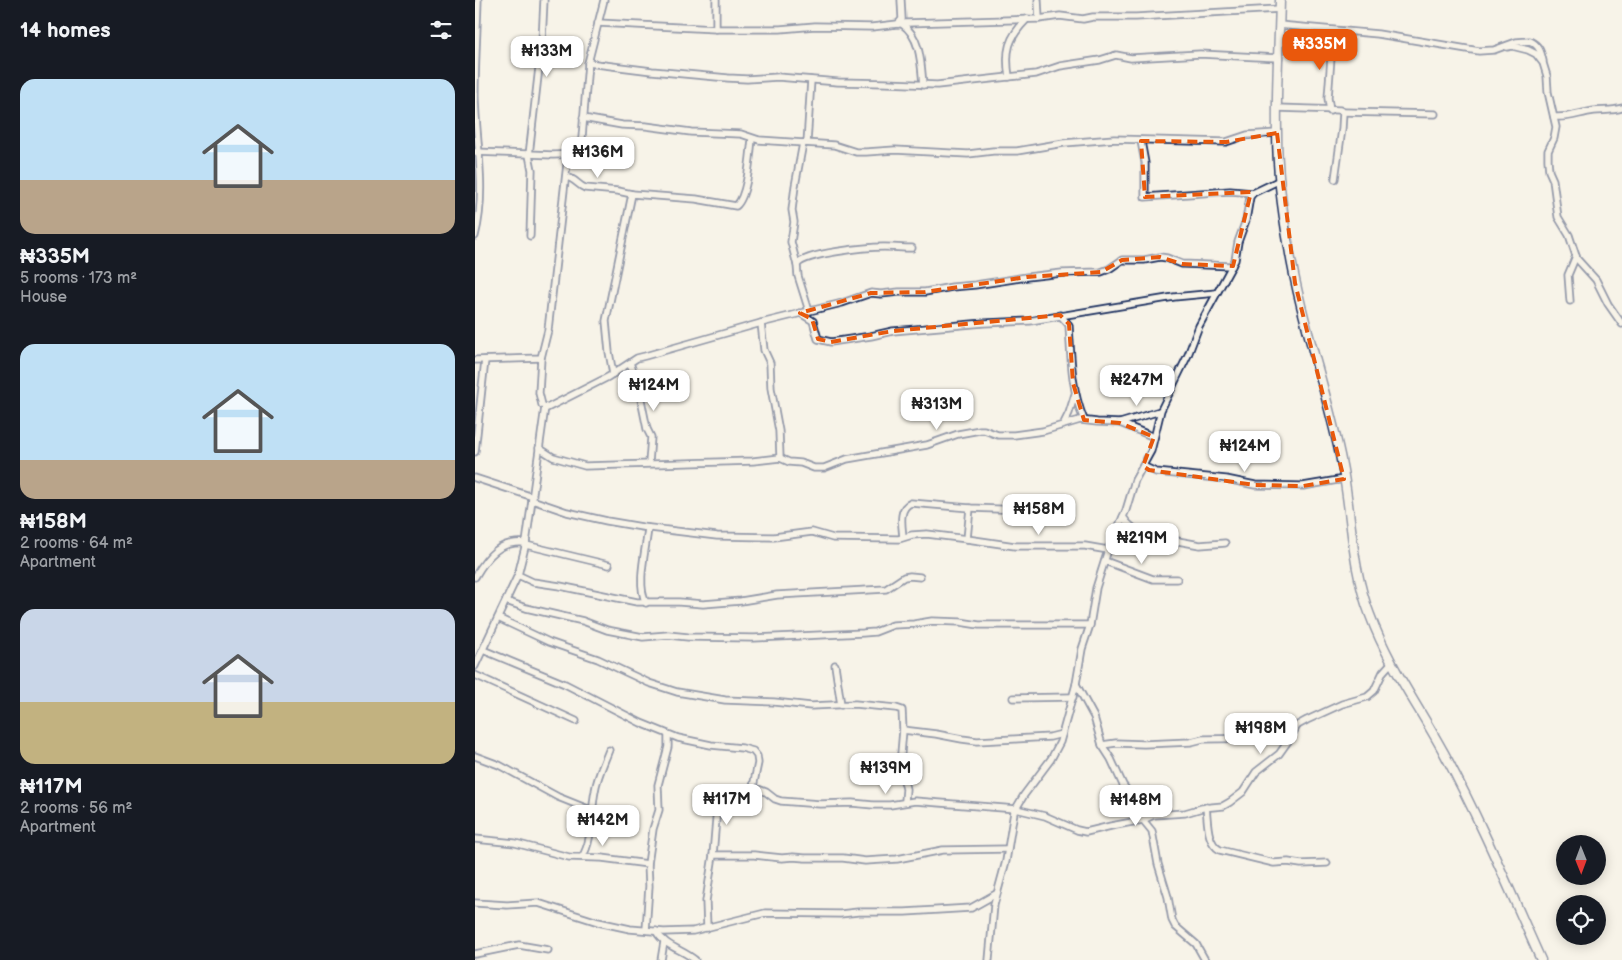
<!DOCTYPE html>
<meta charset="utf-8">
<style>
:root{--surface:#171b24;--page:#242831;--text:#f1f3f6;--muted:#9ea1a6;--accent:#ea580c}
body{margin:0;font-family:"Balsamiq Sans",sans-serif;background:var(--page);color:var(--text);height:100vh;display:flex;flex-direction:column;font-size:19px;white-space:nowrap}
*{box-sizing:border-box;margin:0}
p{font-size:16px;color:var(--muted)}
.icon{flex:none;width:28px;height:28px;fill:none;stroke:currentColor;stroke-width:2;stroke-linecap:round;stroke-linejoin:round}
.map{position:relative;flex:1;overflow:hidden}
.panel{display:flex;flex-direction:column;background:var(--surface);width:475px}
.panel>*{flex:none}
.needle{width:32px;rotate:179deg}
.buttons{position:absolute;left:1081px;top:835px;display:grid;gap:10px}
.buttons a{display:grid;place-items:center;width:50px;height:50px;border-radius:50%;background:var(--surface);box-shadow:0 2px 12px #0003;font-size:25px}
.price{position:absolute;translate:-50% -42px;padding:0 11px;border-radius:10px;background:#fff;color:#222;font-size:16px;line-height:32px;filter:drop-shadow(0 1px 2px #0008)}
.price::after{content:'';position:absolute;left:50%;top:30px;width:15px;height:11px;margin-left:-8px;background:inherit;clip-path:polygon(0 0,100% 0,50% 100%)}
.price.selected{background:var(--accent);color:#fff}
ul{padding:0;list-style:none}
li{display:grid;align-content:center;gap:10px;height:265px;padding:0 20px}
li span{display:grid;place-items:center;height:155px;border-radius:15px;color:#555}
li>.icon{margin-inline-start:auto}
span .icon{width:90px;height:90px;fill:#fffc;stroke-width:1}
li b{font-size:21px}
h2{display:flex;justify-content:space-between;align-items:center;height:60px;padding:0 20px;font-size:21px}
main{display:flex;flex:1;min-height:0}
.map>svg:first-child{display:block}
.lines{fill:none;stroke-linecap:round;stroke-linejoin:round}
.street-casing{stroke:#1b2f5e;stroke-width:9}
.secondary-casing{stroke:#1b2f5e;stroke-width:11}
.street{stroke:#f7f3e8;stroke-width:5.5}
.secondary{stroke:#f7f3e8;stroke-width:8}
.marked{fill:none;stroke:#e8590c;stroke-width:4;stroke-dasharray:10 6;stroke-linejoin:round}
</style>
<main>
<section class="panel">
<h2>14 homes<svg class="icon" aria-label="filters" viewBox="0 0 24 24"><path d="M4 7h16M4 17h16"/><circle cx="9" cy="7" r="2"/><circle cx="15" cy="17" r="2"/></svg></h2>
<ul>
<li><span style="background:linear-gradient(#bfe0f5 65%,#b9a48a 0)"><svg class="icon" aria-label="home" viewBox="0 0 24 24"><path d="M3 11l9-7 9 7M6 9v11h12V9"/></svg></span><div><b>₦335M</b><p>5 rooms · 173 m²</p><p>House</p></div></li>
<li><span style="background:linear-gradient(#bfe0f5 75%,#b9a48a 0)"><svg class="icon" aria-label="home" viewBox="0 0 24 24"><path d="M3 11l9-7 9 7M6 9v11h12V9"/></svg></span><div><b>₦158M</b><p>2 rooms · 64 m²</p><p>Apartment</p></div></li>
<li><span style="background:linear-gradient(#c9d6e8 60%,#c2b280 0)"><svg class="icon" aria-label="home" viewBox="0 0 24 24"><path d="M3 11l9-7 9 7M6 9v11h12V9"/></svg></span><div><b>₦117M</b><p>2 rooms · 56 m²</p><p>Apartment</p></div></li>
</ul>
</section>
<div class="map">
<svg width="1147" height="960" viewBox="0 0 1147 960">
<rect width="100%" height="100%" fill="#f7f3e8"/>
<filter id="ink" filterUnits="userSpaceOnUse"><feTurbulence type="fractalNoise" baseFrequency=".02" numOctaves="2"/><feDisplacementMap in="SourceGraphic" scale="10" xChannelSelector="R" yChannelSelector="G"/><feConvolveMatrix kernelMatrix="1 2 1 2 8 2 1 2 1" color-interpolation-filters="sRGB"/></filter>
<g filter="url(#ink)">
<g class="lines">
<g class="street-casing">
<g id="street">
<polyline points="129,0 113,63 177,71 253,78 272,79 303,77 363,82 411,83 462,85 561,74 585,66 625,60 641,55 656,58 725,54 804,58"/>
<polyline points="241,0 241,29"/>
<polyline points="563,0 564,19"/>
<polyline points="123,23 241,29 305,29 340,26 397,27 431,23 564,19 585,16 608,19 618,17 661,17 805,9"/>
<polyline points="423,24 427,19 426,0"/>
<path d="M427,24C446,37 446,64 448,85"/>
<path d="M804,25L903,34L1004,51L1019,50L1041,42L1055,41C1064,45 1066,52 1068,61"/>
<polyline points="1032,47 1037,46 1053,50 1061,54 1068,63 1072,76 1073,92 1081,127 1079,138 1073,151 1073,160 1074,171 1078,180 1083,217 1094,235 1102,259 1121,280 1133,304 1147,324"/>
<path d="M534,77C530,51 533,38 552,19"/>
<polyline points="802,108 865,110 868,112 867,129 860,179"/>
<polyline points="855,111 853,98 858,31"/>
<polyline points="868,112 960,114"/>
<path d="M1079,117C1095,118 1104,113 1119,111C1129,110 1138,111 1147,108"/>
<polyline points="108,118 147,125 171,126 216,132 266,134 284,140 359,145 381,152 391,152 420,150 493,154 518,151 542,151 589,143 639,139 751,142 772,135 802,133"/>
<polyline points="666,141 670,163 670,197 755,191 778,193"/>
<polyline points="332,143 336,80"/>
<polyline points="0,152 78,155 104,154 106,150 113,63"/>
<path d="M91,177C100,178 102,185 110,188L143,191L157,194"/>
<path d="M0,236C12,190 1,143 0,96C0,64 2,32 3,0"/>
<polyline points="55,236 57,170 54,155 67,41 69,0"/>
<polyline points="322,265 316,242 319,222 317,210 320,186 328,143"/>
<polyline points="1095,301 1093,275 1101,256"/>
<path d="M334,311L323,276L322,265C328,253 395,247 409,247C418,247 427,248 437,248"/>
<polyline points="325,313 338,321 343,339 356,342 396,336 418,331 509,323 555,321 699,297 741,293"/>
<path d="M585,315L594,325C596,358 596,389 609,420"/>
<polyline points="286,323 289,350 295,363 296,388 304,431 305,458"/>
<polyline points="66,358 64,393 67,405 72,408 133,377 162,358 170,356 286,323 367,303 396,293 406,294 424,292 450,292 477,287 500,285 552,277 587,273 626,272 634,269 647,260 669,260 685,257 692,258 707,264 757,266"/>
<polyline points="0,360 66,358 73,330 93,155"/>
<polyline points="155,363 163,385 172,429 176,437 174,463"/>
<path d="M138,374L134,352L131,321L157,194L221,199L261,206C273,196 275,155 277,139"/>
<polyline points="645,423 679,437"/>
<polyline points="588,425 594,413 600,394"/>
<polyline points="64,448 78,457 110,466 278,461 305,458 314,462 326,463 339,468 349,468 372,459 452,445 483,434 505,430 509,430 523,435 539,435 568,431 605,420 622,422 645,423 685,411"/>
<polyline points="0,452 10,360"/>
<polyline points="668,466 681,472 751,479 780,485 828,486 869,479"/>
<polyline points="0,478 58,497"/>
<polyline points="57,500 92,512 132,521 167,527 242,536 299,537 337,532 358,538 424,539 437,535 452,534 492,539 495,508"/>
<path d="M648,517C654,527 664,533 675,536L725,545L750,543"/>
<path d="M428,537C427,526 423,508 436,503L495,508L549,510"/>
<polyline points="492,539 540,546 610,546 633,550"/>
<polyline points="51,545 134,565"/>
<polyline points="630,561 678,579 702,579"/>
<polyline points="43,575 58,582 85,586 162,602 204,602 228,604 266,601 302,595 411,589 429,577 435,576 445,577"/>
<path d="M0,577C12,556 25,540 51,543"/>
<polyline points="31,601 51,608 108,621 132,630 168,637 193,635 213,637 279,638 388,633 400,632 418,625 439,624 457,621 485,622 504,625 615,625"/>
<path d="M171,603C161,584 171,550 173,528"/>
<polyline points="23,618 74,642 123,659 174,683 202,692 250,700 299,702 336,706 380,704 421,708 427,710 428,730 425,765 431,789 430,801"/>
<polyline points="8,650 90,684 166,723 203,738 236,745 267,748 278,751 282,756 283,763 278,787 291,792 300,799 306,801 345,804 377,803 398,805 415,805 440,801 541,809 570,816 602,830 611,832 636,826 668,820 679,815 710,813 727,808 748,806 755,802 768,792 781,772 804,754 814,740 822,726"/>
<polyline points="360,665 366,705"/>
<polyline points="0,666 43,575 51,543 70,407"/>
<polyline points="0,675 101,721"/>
<polyline points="601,684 619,717 627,745 636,759 648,785 660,801 668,820 677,831 683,864 693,897 697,920 700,926 721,944 730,960"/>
<polyline points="538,698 598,697"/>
<polyline points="428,730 461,734 487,739 502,741 575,737 587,734"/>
<polyline points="627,745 641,743 669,744 716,742 728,739 799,738 832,720 867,704 892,697 899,691 908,672 917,662"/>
<polyline points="0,756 24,765 83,797 118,811"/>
<path d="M731,807C733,821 731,842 745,850L799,863L813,862L826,864L852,863"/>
<polyline points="0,839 40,843 94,857 127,858 173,864 174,886 171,930"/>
<polyline points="238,855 279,855 307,858 318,857 330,858 368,858 390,861 422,859 468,850 533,849"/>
<path d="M107,857C118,841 116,810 120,791C122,777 129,763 134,750"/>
<polyline points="173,864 178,829 184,810 183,785 193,747 193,735"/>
<polyline points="0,903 32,905 63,903 123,922 155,929 189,932 218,931 290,913 365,914 383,912 430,912 496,908 521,894"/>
<polyline points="232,928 231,901 238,855 243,795"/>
<path d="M181,931C190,947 207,949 220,960"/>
<polyline points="0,954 44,945 73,950"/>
<polyline points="186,960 189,942"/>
<polyline points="514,960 519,905 531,861 539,812 549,795 576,759 585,742 601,684 607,649 615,625 621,588 633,550 651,510 660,480 676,451 686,410 713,355 724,326 760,260 763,242 771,220 775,197 778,193 805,180"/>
</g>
</g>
<g class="secondary-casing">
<path id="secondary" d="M805,0C804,44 801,88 802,132C802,171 807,210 814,248C826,322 853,392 867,465C877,515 876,567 895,615C913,664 944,707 969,753C1005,820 1035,891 1066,960"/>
</g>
<use href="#street" class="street"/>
<use href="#secondary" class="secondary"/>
</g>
</g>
<path d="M0 0H1147V960H0ZM802,133L820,283L869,479L828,486L780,485L674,470L668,466L679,437L645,423L609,420L598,383L594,324L585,315L418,331L356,342L343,339L337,319L325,313L396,293L450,292L552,277L626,272L647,260L685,257L707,264L758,266L776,192L670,197L666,141L751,142Z" fill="#f7f3e8" fill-opacity=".55" fill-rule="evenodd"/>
<path class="marked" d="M802,133L820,283L869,479L828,486L780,485L674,470L668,466L679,437L645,423L609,420L598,383L594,324L585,315L418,331L356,342L343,339L337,319L325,313L396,293L450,292L552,277L626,272L647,260L685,257L707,264L758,266L776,192L670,197L666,141L751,142Z"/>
</svg>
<div class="buttons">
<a><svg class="needle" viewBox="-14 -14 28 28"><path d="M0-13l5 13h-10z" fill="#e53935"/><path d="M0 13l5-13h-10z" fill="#9ea1a6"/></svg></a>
<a><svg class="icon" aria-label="locate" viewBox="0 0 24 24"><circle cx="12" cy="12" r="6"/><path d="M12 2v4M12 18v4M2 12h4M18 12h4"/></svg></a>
</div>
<b class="price selected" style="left:845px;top:71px">₦335M</b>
<b class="price" style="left:72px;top:78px">₦133M</b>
<b class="price" style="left:123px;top:179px">₦136M</b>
<b class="price" style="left:662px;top:407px">₦247M</b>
<b class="price" style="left:179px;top:412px">₦124M</b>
<b class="price" style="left:462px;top:431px">₦313M</b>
<b class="price" style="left:770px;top:473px">₦124M</b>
<b class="price" style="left:564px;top:536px">₦158M</b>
<b class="price" style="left:667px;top:565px">₦219M</b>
<b class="price" style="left:786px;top:755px">₦198M</b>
<b class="price" style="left:411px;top:795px">₦139M</b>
<b class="price" style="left:252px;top:826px">₦117M</b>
<b class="price" style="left:661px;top:827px">₦148M</b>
<b class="price" style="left:128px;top:847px">₦142M</b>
</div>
</main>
